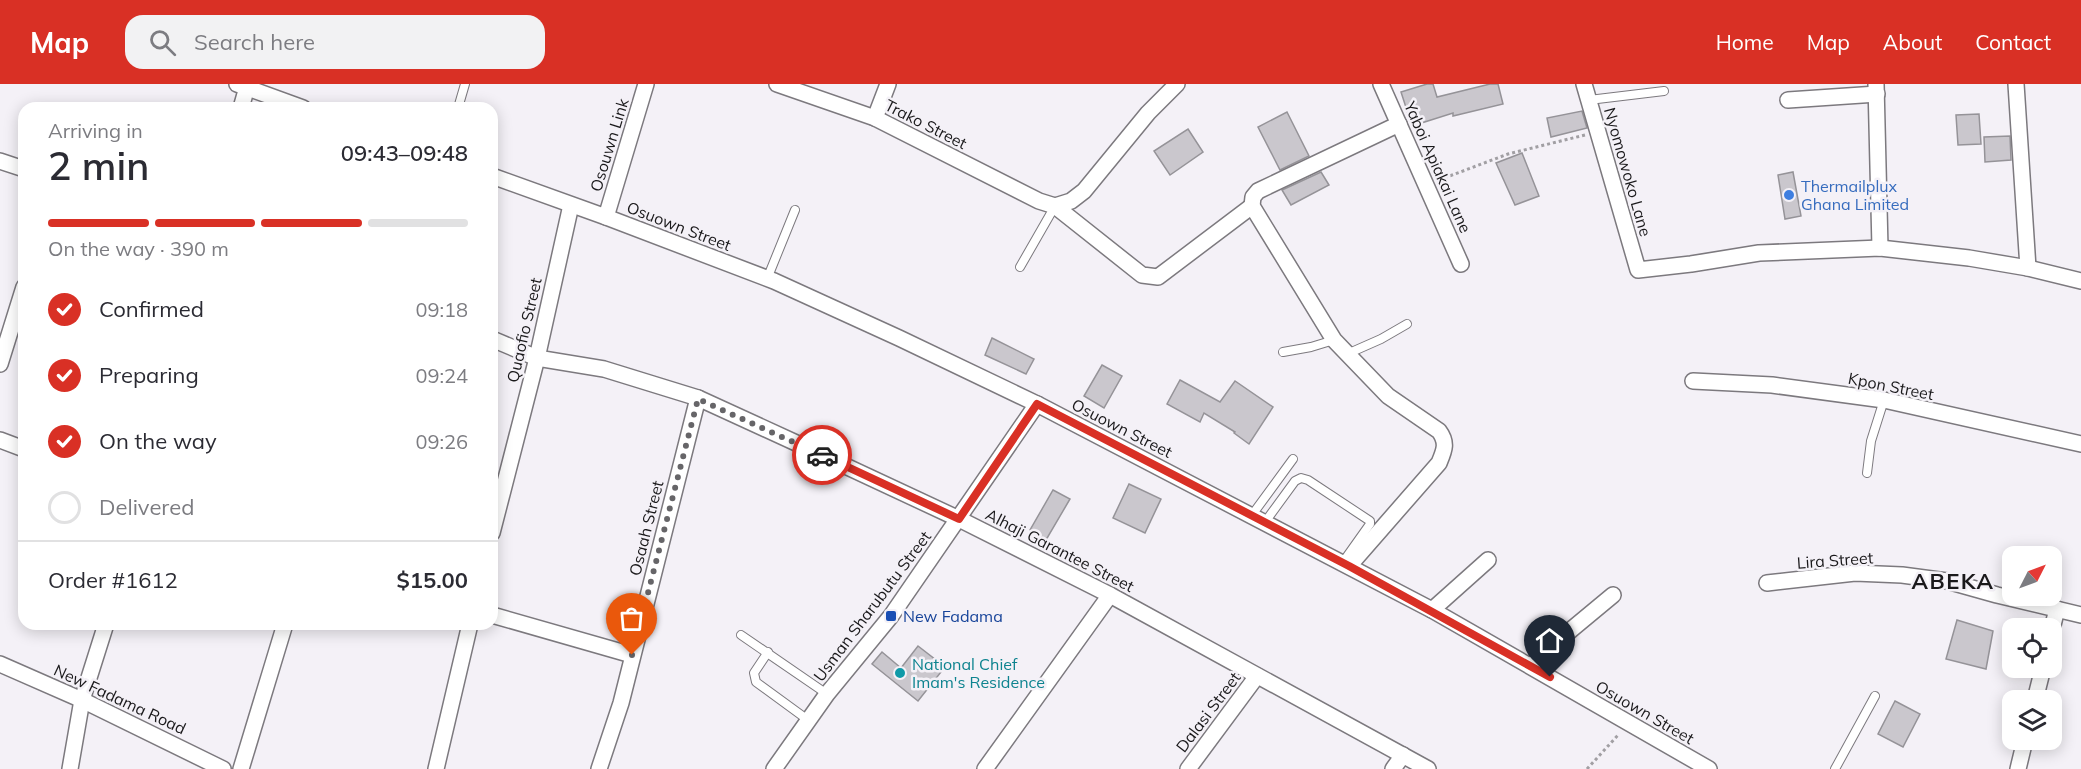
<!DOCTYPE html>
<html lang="en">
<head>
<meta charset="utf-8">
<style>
  body { margin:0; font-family:Mulish,sans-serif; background:#f2f2f3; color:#2b2b33; height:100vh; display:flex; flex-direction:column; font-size:22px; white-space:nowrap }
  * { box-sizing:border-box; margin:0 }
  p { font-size:20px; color:#7c7c81 }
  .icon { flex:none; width:33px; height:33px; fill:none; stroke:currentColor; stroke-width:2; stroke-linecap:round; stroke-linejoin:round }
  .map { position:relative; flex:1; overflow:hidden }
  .sheet { position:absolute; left:18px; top:18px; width:480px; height:528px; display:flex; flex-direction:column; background:#fff; border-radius:18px; box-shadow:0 3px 15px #0003 }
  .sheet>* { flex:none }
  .needle { width:39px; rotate:48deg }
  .tools { position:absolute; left:2002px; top:462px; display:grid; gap:12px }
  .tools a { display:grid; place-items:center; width:60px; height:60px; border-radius:12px; background:#fff; box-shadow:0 3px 15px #0003; font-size:30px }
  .pin { position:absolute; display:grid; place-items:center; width:51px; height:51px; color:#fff; margin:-62px -26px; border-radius:50% 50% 50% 0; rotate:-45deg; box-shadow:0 0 6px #0007 }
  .pin .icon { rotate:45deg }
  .courier { position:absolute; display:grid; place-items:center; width:60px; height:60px; margin:-30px; border:4px solid #d93025; border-radius:50%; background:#fff; color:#222; box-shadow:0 2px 8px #0007 }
  .headline em { font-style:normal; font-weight:600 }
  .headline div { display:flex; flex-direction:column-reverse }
  .headline { display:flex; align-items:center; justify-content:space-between; height:102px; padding:0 30px }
  h1 { font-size:39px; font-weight:600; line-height:45px }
  .bar { display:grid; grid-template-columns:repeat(4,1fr); gap:9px 6px; align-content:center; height:72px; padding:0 30px }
  .bar i { height:8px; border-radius:4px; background:#e1e1e2 }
  .bar .current { background:#d93025 }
  .bar p { grid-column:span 4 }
  .line { display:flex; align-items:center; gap:15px; padding:0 30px; border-top:2px solid #e1e1e2 }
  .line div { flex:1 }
  ol { padding:0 30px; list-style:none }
  li { display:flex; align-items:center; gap:18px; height:66px }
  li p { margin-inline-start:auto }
  li .icon { padding:6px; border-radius:50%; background:#d93025; color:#fff; stroke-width:4 }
  li:last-child { color:#7c7c81 }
  li i { width:33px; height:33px; border:3px solid #e1e1e2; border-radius:50% }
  header { display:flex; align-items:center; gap:36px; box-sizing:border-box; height:84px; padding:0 30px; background:#d93025; color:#fff }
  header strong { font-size:28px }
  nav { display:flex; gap:33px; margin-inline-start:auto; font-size:21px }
  .search { width:420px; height:54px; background:#f2f2f3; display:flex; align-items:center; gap:15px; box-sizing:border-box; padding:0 21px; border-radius:18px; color:#7c7c81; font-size:22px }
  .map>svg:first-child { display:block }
  .building { fill:#cac7cd; stroke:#959398; stroke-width:1.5 }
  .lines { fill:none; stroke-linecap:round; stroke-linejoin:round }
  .lane-casing { stroke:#7c797e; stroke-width:10 }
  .street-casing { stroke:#7c797e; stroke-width:18 }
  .path { stroke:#a19fa3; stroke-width:3; stroke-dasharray:3 3; stroke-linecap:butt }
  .lane { stroke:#fff; stroke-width:8 }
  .street { stroke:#fff; stroke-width:15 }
  .done { stroke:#666568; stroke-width:6; stroke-dasharray:0 10.8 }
  .route { stroke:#d93025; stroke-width:8 }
  .shop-dot { fill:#3f7fe0; stroke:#f4f1f7; stroke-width:2 }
  .transit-dot { fill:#1a4fb4; stroke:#f4f1f7; stroke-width:2 }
  .culture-dot { fill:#0f9aa8; stroke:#f4f1f7; stroke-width:2 }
  .labels { text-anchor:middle; stroke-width:5; stroke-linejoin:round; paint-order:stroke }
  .street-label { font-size:16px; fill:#1a191b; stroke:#f4f1f7 }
  .shop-label { font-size:16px; fill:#366cbe; stroke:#f4f1f7; text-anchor:start }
  .transit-label { font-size:16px; fill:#164399; stroke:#f4f1f7; text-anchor:start }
  .culture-label { font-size:16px; fill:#0d838f; stroke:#f4f1f7; text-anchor:start }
  .district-label { font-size:22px; font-weight:bold; letter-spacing:1.5px; fill:#1a191b; stroke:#f4f1f7 }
</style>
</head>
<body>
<header>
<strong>Map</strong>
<div class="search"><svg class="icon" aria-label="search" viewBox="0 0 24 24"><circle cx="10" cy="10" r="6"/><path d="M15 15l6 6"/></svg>Search here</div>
<nav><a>Home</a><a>Map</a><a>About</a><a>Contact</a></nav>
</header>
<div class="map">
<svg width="2081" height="685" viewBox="0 0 2081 685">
  <rect width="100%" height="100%" fill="#f4f1f7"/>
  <g class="building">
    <polygon points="1427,0 1433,0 1437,13 1490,0 1498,0 1503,20 1453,32 1453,29 1412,42 1401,8"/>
    <polygon points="1582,27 1587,44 1551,53 1547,34"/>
    <polygon points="1287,28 1309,72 1280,86 1258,43"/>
    <polygon points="1979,30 1981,60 1958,61 1956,31"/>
    <polygon points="1188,45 1203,68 1170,91 1154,67"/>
    <polygon points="2010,52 2011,76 1985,78 1984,53"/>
    <polygon points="1522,69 1539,112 1515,121 1496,79"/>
    <polygon points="1321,88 1329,101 1291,121 1282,106"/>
    <polygon points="1793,88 1801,132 1785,135 1778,91"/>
    <polygon points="992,254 1034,275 1026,290 985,271"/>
    <polygon points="1102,281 1122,292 1104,324 1084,312"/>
    <polygon points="1180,296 1220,318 1235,297 1273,323 1249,360 1234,349 1235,348 1204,329 1200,338 1167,320"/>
    <polygon points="1129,400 1161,415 1145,449 1113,434"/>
    <polygon points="1053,406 1070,415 1046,456 1030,446"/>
    <polygon points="1957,536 1993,547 1986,585 1946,575"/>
    <polygon points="918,562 945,583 918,617 872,580 882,568 901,584"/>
    <polygon points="1895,617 1920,630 1903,663 1878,650"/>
  </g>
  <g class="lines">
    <defs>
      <g id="lane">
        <polyline points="1589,16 1664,7"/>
        <polyline points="458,24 465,0"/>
        <polyline points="1020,183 1055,122"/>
        <polyline points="767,195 795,126"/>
        <polyline points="1283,268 1311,263 1334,256"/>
        <polyline points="1347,270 1381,255 1407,240"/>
        <polyline points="1867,389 1871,357 1884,316"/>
        <polyline points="1252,431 1293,375"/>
        <polyline points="1265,438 1295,397 1301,394 1308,396 1370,437 1370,440 1343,478"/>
        <polyline points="741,551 827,610"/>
        <polyline points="768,568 754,589 756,598 808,636"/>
        <polyline points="1835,685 1875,612"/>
      </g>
      <g id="street">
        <polyline points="237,0 303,24"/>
        <polyline points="777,0 875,34 1039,117 1055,122 1142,191 1158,193 1252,122"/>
        <polyline points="1381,0 1461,180"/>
        <polyline points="1584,0 1638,186 1691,180 1759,169 1880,164 1969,174 2028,184 2081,197"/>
        <polyline points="1876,0 1880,164"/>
        <polyline points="2016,0 2028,184"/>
        <polyline points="1788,16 1877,10"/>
        <polyline points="241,24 247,3"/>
        <polyline points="875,34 888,0"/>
        <polyline points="0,77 24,85"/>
        <polyline points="492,92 606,133 774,197 899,254 1037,320 1432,526 1709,685"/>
        <polyline points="1055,122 1071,117 1084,107 1148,29 1177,0"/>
        <polyline points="606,133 646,0"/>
        <polyline points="492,255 537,274 604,285 698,314 794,358 959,435 1110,511 1428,685"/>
        <polyline points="0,280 24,203"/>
        <polyline points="1693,297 1772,301 1884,316 2081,360"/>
        <polyline points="0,356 24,365"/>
        <polyline points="492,449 537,274 571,121"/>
        <path d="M1349 482 1439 379C1444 367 1448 359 1439 347L1388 312 1334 256 1252 122 1253 113 1258 107 1399 40"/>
        <polyline points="1767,499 1855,489 1902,491 1947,497 1997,511 2081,531"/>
        <polyline points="1432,526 1488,476"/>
        <polyline points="492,531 632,571"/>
        <polyline points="2052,545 2057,525"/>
        <polyline points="0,580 82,616 223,685"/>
        <polyline points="1531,582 1572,545 1613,511"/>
        <polyline points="2035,616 2043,584"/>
        <polyline points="70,685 82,616 106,540"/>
        <polyline points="241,685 285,540"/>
        <polyline points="436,685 470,540"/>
        <polyline points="599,685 621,619 698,314"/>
        <polyline points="774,685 827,610 891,532 1037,320"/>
        <polyline points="985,685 1110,511"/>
        <polyline points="1188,685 1257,592"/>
        <polyline points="1393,685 1403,671"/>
        <polyline points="2018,685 2025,656"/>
      </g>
    </defs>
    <use href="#lane" class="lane-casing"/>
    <use href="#street" class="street-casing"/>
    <g class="path">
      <polyline points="1439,96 1508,70 1585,51"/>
      <polyline points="1587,685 1619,650"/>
    </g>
    <use href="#lane" class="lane"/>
    <use href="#street" class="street"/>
  </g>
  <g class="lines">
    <polyline class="done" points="632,571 698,315 822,371"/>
    <polyline class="route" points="822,371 959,435 1037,320 1349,482 1550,593"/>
  </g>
  <circle class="shop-dot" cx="1789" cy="111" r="6"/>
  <rect class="transit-dot" x="885" y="526" width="12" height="12" rx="3"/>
  <circle class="culture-dot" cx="900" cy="589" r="6"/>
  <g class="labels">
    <g class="street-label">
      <text transform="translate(926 40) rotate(27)" y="6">Trako Street</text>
      <text transform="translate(609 61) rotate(-73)" y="6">Osouwn Link</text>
      <text transform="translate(1438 83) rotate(66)" y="6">Yaboi Apiakai Lane</text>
      <text transform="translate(1628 88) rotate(74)" y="6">Nyomowoko Lane</text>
      <text transform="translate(679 142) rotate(21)" y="6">Osuown Street</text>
      <text transform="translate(524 246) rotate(-77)" y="6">Quaofio Street</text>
      <text transform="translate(1891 302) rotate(11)" y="6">Kpon Street</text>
      <text transform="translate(1122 344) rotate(27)" y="6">Osuown Street</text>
      <text transform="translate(646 444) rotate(-76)" y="6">Osaah Street</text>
      <text transform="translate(1060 466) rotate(27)" y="6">Alhaji Garantee Street</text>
      <text transform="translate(1835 476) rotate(-4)" y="6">Lira Street</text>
      <text transform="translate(872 522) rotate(-53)" y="6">Usman Sharubutu Street</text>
      <text transform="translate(120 615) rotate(25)" y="6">New Fadama Road</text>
      <text transform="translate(1208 628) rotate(-53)" y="6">Dalasi Street</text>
      <text transform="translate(1645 628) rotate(30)" y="6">Osuown Street</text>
    </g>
    <g class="shop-label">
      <text x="1801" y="108">Thermailplux<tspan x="1801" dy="18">Ghana Limited</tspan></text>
    </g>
    <g class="transit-label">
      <text x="903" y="538">New Fadama</text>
    </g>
    <g class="culture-label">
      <text x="912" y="586">National Chief<tspan x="912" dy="18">Imam's Residence</tspan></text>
    </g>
    <g class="district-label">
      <text x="1953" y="505">ABEKA</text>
    </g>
  </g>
</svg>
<div class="tools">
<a><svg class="needle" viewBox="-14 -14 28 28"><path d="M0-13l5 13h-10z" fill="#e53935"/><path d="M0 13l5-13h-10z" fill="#7c7c81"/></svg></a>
<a><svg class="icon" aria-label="locate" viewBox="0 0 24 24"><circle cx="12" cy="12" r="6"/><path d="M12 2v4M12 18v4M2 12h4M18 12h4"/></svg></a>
<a><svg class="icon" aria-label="layers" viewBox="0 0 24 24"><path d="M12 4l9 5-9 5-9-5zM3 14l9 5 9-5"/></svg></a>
</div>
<div class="pin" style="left:632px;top:571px;background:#ea580c"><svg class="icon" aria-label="bag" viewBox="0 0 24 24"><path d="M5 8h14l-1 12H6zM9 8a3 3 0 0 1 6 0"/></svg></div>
<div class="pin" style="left:1550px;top:593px;background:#1f2937"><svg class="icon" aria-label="home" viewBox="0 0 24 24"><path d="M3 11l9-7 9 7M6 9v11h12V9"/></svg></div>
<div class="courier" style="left:822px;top:371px"><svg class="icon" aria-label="car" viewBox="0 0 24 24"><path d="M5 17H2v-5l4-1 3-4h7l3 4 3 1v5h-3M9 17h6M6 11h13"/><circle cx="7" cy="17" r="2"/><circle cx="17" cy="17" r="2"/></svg></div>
<section class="sheet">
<div class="headline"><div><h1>2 min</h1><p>Arriving in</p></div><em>09:43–09:48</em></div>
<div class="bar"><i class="current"></i><i class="current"></i><i class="current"></i><i></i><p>On the way · 390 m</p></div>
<ol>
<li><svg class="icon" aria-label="check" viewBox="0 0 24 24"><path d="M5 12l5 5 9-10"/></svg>Confirmed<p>09:18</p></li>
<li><svg class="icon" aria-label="check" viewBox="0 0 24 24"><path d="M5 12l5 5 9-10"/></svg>Preparing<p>09:24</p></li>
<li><svg class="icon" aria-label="check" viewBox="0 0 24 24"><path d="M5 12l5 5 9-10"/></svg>On the way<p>09:26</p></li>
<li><i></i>Delivered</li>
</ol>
<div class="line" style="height:78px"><div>Order #1612</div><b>$15.00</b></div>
</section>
</div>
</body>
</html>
